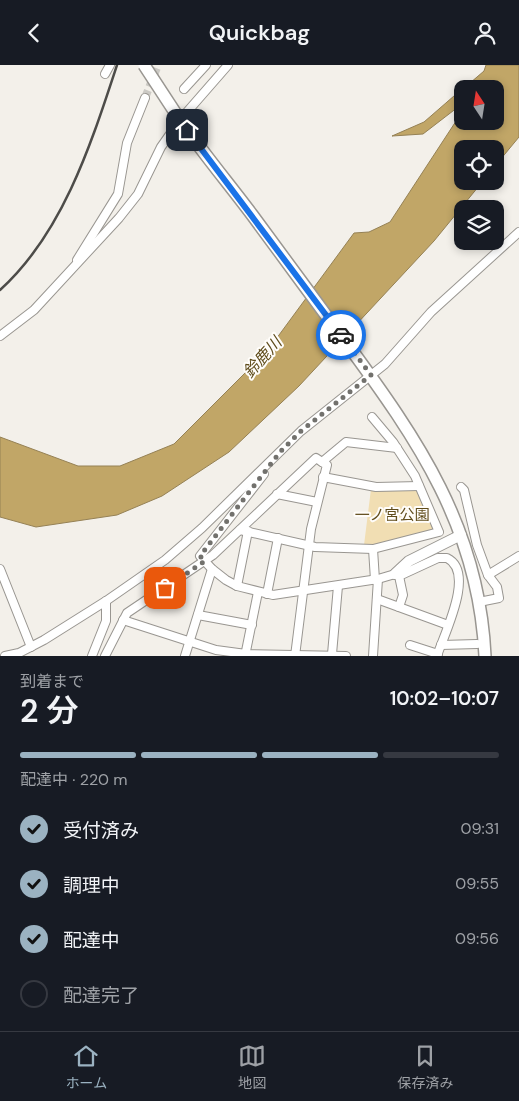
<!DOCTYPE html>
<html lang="ja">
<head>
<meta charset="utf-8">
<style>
  body { margin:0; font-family:"DM Sans","Noto Sans JP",sans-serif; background:#20242c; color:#f1f3f6; height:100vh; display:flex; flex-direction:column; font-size:19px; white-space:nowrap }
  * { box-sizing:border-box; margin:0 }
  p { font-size:16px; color:#9ea1a6 }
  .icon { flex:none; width:28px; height:28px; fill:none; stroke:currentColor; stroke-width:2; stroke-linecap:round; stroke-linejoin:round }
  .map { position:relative; height:591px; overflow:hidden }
  .drawer { display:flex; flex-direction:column; background:#171b24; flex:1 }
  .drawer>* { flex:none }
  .needle { width:32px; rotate:348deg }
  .fabs { position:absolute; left:454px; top:15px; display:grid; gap:10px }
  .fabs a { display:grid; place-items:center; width:50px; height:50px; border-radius:10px; background:#171b24; box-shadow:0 2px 8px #0003; font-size:25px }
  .pin { position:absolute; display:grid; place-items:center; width:42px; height:42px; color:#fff; margin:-21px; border-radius:10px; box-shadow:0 2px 8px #0006 }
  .courier { position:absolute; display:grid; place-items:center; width:50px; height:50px; margin:-25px; border:4px solid #1a73e8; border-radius:50%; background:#fff; color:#222; box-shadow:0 1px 6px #0007 }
  .overview em { font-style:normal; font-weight:600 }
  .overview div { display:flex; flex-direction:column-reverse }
  .overview { display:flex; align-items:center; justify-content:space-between; height:85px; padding:0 20px }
  h1 { font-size:32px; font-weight:600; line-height:38px }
  .bar { display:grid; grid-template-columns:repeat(4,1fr); gap:8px 5px; align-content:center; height:60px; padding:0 20px }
  .bar i { height:6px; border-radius:4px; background:#363941 }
  .bar .active { background:#9bb2c1 }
  .bar p { grid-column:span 4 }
  ol { padding:0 20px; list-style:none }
  li { display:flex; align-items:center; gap:15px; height:55px }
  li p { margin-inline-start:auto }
  li .icon { padding:5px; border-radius:50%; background:#9bb2c1; color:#111; stroke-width:4 }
  li:last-child { color:#9ea1a6 }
  li i { width:28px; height:28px; border:2px solid #363941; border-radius:50% }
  header { display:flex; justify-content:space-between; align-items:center; height:65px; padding:0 20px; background:#171b24; font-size:22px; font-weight:600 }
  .menu { display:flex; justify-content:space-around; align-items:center; height:70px; border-top:1px solid #363941; background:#171b24; font-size:14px; color:#9ea1a6 }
  .menu a { display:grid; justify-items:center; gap:2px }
  .menu .active { color:#9bb2c1 }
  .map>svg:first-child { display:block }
  .green { fill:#f1deb3 }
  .water { fill:#c1a667; stroke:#958155 }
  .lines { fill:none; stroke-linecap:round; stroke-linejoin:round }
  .minor-tunnel { stroke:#cbc9c4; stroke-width:8; stroke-dasharray:8 4; stroke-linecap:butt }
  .minor-casing { stroke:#999691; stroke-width:10 }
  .tertiary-casing { stroke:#999691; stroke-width:12 }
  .secondary-casing { stroke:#999691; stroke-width:14 }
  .minor { stroke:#fff; stroke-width:8 }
  .tertiary { stroke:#fff; stroke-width:10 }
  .secondary { stroke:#fff; stroke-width:11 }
  .rail { stroke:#4d4c49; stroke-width:2.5 }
  .secondary-bridge-casing { stroke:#999691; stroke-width:14; stroke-linecap:butt }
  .secondary-bridge { stroke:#fff; stroke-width:11 }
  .done { stroke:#72716d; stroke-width:5; stroke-dasharray:0 9 }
  .route { stroke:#1a73e8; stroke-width:6 }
  .labels { text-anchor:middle; stroke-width:4; stroke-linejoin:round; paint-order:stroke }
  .park-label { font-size:15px; fill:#614d1c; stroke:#fffdfa }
  .water-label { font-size:16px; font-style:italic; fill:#5f4c1b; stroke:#fffdfa }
</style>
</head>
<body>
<header><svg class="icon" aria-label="back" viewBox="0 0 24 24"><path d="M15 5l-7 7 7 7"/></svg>Quickbag<svg class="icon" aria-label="person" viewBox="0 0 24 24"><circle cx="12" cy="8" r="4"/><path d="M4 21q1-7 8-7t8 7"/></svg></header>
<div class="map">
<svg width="519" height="591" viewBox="0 0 519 591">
  <rect width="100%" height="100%" fill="#f3f0ea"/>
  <polygon class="green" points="371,424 417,424 434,460 431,466 372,481 364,480"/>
  <g class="water">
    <polygon points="486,0 519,0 519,72 495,101 495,84 462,84 462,116 483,116 434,176 299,321 229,387 162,431 117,450 36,462 0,452 0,372 78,401 120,401 174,379 268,285 354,168 369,167 390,157 462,47 462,56 495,56 495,24 463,24 484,6"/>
    <polygon points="462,24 462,39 423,69 392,71 424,57"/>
  </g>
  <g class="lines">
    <polyline class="minor-tunnel" points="145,33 158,0"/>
    <defs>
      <g id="minor">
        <polyline points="105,9 110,0"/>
        <polyline points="184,24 206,0"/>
        <polyline points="77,195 118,129 127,78 145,33"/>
        <polyline points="0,271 34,245 119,153 138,129 161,82 180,55 228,0"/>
        <polyline points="264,409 200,491 212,504 226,515 237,521 273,530 378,514 395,509 399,511 403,530 399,542"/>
        <polyline points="323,412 376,422 419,421"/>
        <polyline points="461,422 464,425 477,480 488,510"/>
        <polyline points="277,429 317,437"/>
        <polyline points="240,465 315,482 373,484 439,467 415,411 393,377 372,352"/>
        <polyline points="373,484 375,515"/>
        <polyline points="0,504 31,582"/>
        <path d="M399 511 438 493H447C476 507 444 569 437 591"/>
        <polyline points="237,521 248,466"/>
        <polyline points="267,529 278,473"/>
        <polyline points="377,534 448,560"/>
        <polyline points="479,537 499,533 497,522 488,510 519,491"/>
        <polyline points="198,550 252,560"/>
        <polyline points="123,555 216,585 246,589 346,591"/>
        <polyline points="410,580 438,589"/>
        <polyline points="441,580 477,579"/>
        <polyline points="332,589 338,521"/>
        <polyline points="5,591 19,588 44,575 106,536 165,495 202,463 301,366 385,299 431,247 519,167"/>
        <polyline points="92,591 106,556 106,536"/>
        <polyline points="105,591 127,548 213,490 316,393 322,397"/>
        <polyline points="185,591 212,504"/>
        <polyline points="245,591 258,527"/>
        <polyline points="295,591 311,464 327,400 322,397 346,377 397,383"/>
        <polyline points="373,591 378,514"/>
      </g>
      <polyline id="tertiary" points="395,509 409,496 461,470"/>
      <path id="secondary" d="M180 55C203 88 229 119 253 151 284 193 314 234 345 276 418 375 479 463 485 591"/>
    </defs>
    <use href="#minor" class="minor-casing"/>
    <use href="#tertiary" class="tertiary-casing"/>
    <use href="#secondary" class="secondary-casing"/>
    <use href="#minor" class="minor"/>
    <use href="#tertiary" class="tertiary"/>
    <use href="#secondary" class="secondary"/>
    <path class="rail" d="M0 225C63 168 91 79 117 0"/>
    <defs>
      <polyline id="secondary-bridge" points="144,0 180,55"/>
    </defs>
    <use href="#secondary-bridge" class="secondary-bridge-casing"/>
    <use href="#secondary-bridge" class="secondary-bridge"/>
  </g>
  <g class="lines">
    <polyline class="done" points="165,523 205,496 200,491 280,387 301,366 371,310 341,270"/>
    <polyline class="route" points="187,65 341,270"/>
  </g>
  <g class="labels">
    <g class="park-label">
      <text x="392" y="455">一ノ宮公園</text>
    </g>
    <g class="water-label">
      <text transform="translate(262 292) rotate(-48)" y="6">鈴鹿川</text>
    </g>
  </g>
</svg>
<div class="fabs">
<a><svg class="needle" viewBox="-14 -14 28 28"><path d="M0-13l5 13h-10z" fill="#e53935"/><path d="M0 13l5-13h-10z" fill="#9ea1a6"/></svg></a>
<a><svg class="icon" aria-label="locate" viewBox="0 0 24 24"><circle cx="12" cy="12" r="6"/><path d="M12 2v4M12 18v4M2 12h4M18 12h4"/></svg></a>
<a><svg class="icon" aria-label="layers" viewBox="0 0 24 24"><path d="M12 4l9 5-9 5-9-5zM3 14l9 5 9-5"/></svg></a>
</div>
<div class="pin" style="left:165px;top:523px;background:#ea580c"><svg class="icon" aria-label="bag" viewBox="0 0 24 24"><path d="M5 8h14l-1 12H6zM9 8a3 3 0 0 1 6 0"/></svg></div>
<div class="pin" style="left:187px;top:65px;background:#1f2937"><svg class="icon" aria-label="home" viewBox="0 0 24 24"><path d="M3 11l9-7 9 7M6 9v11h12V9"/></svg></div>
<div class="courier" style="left:341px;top:270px"><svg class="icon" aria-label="car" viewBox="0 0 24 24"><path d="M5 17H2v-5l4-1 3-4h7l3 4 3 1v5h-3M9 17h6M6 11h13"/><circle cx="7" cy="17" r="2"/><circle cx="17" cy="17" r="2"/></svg></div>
</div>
<section class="drawer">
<div class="overview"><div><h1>2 分</h1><p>到着まで</p></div><em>10:02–10:07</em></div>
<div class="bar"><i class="active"></i><i class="active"></i><i class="active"></i><i></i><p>配達中 · 220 m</p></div>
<ol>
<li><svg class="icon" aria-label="check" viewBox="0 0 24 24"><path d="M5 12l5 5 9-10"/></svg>受付済み<p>09:31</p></li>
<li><svg class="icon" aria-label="check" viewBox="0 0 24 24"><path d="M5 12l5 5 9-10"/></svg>調理中<p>09:55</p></li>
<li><svg class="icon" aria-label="check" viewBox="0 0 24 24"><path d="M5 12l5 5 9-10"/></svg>配達中<p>09:56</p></li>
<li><i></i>配達完了</li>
</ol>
</section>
<nav class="menu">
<a class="active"><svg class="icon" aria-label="home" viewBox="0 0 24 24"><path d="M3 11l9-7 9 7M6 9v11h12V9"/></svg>ホーム</a>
<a><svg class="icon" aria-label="map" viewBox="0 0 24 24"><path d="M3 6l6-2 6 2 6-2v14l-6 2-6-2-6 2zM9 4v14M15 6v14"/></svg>地図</a>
<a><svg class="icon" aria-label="saved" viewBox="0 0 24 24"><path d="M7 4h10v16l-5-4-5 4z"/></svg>保存済み</a>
</nav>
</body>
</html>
